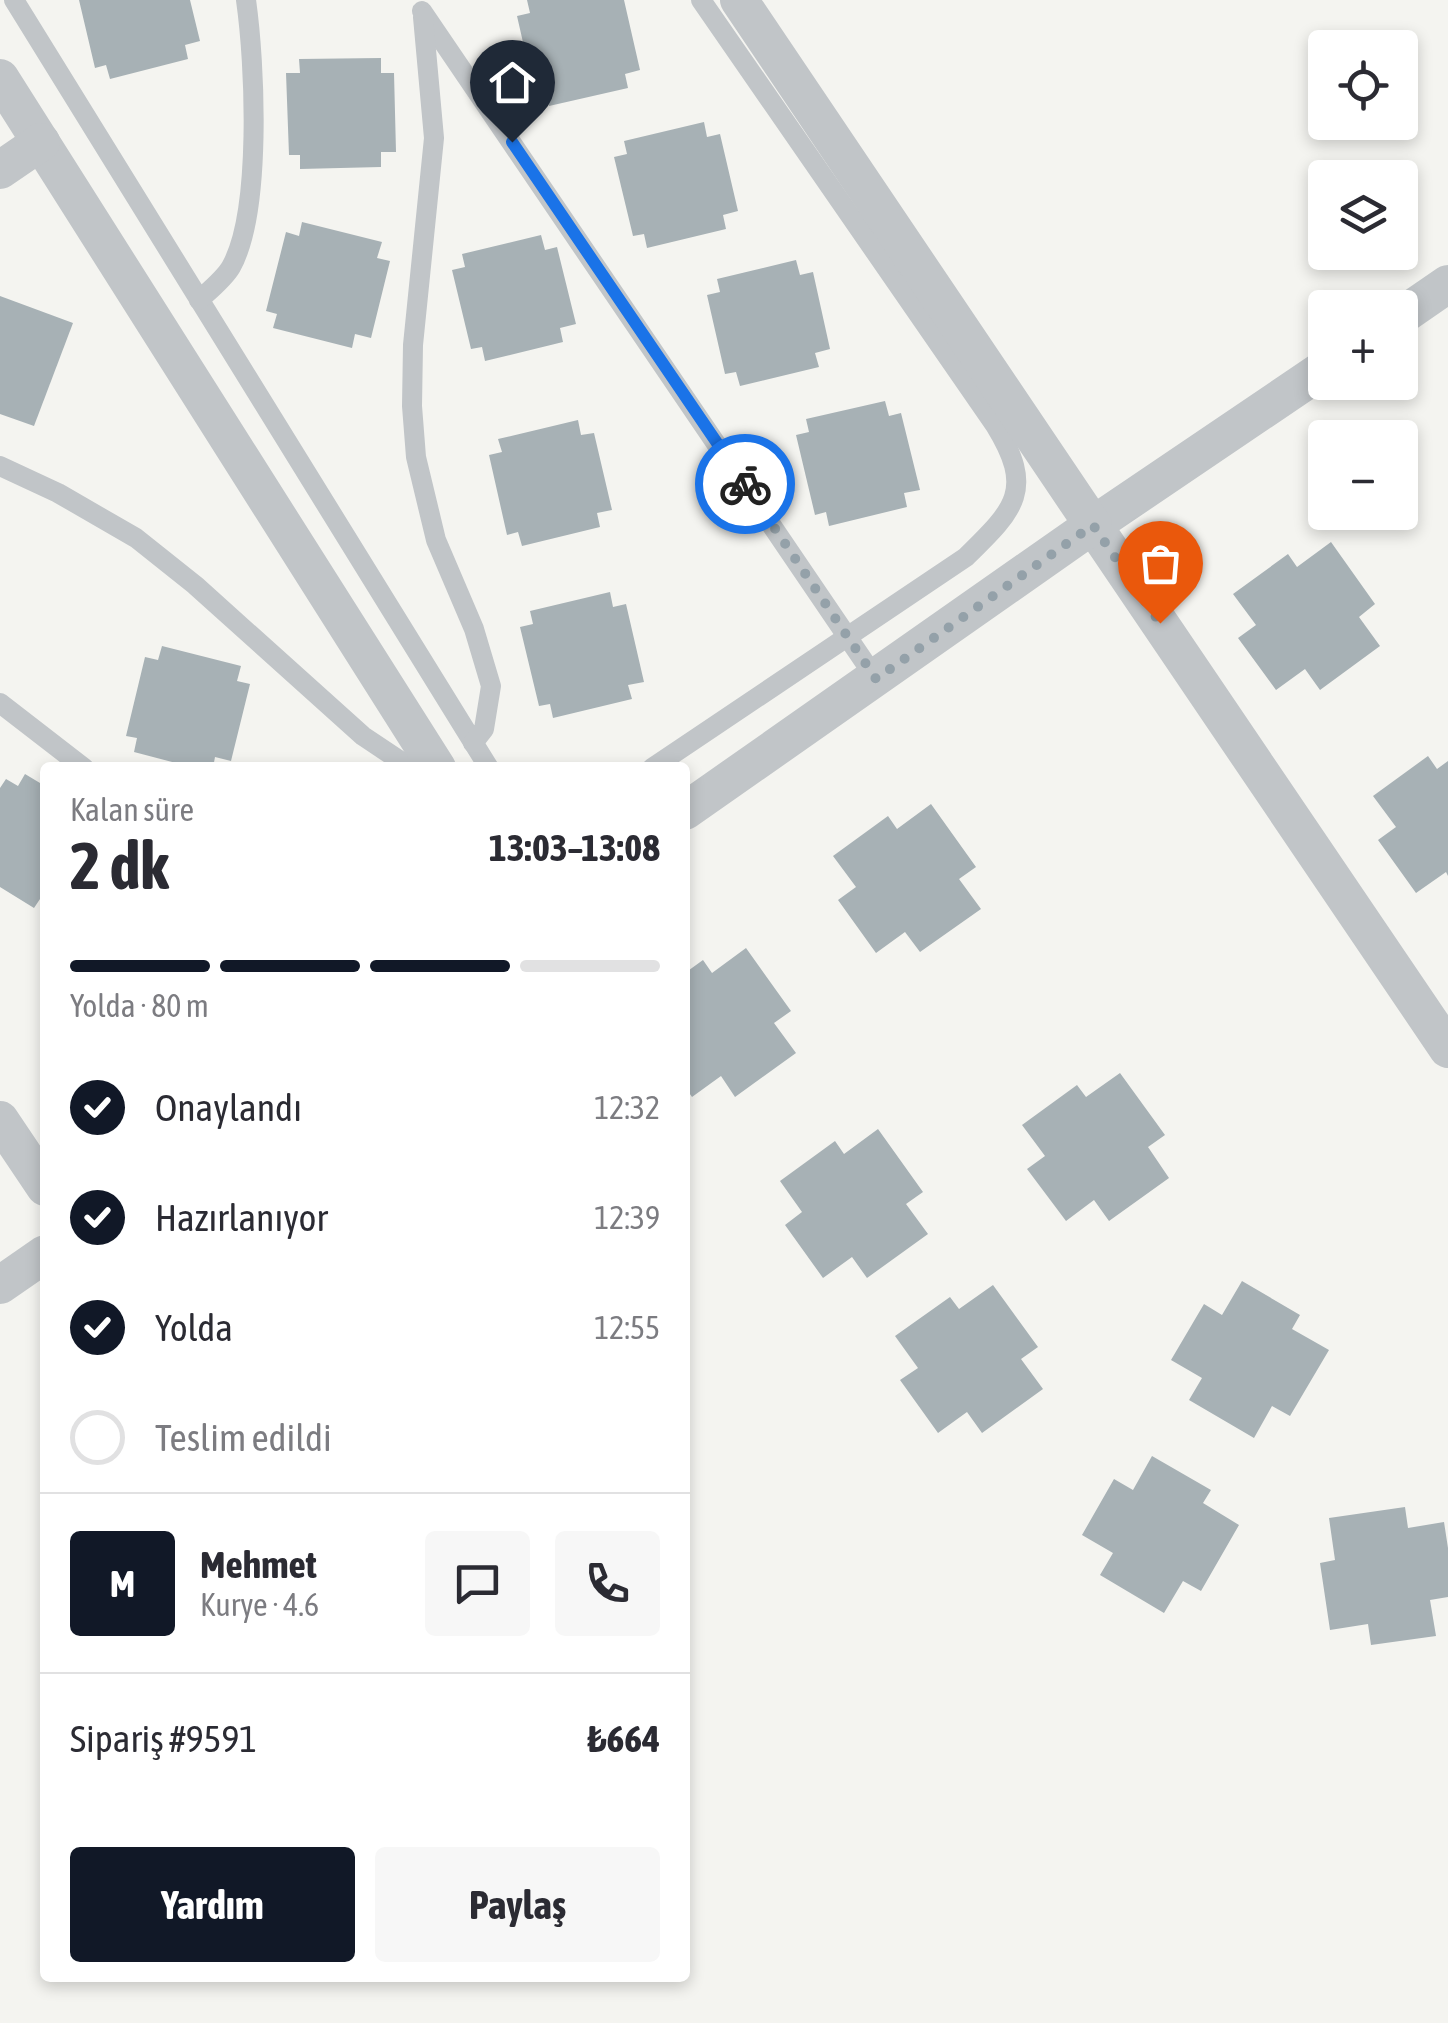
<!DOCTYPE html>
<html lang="tr">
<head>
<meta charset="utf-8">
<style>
  body { margin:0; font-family:"Asap Condensed",sans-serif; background:#f7f7f7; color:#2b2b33; height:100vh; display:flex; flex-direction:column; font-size:38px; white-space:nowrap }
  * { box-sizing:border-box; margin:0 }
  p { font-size:32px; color:#7c7c81 }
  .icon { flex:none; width:55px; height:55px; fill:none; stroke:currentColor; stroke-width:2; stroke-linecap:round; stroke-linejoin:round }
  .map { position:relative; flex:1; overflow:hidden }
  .details { position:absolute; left:40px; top:762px; width:650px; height:1220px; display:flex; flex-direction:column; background:#fff; border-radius:10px; box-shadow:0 5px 15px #0003 }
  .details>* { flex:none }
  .buttons { position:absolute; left:1308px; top:30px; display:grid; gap:20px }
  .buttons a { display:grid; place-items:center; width:110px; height:110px; border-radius:10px; background:#fff; box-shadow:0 5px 15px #0003; font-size:50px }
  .pin { position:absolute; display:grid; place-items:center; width:85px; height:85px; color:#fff; margin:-102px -42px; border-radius:50% 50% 50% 0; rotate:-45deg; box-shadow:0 0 10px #0007 }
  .pin .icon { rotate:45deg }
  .courier { position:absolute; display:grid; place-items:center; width:100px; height:100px; margin:-50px; border:8px solid #1a73e8; border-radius:50%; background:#fff; color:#222; box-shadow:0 2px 12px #0007 }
  .summary em { font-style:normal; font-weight:700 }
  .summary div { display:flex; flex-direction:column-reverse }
  .summary { display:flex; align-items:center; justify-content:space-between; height:170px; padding:0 30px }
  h1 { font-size:65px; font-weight:700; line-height:75px }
  .bar { display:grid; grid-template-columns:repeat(4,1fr); gap:15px 10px; align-content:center; height:120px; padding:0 30px }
  .bar i { height:12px; border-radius:8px; background:#e1e1e2 }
  .bar .selected { background:#111827 }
  .bar p { grid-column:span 4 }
  .line { display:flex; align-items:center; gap:25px; padding:0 30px; border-top:2px solid #e1e1e2 }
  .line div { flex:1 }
  .round { display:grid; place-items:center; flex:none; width:105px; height:105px; border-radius:10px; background:#f7f7f7 }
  ol { padding:0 30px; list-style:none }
  li { display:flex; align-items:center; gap:30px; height:110px }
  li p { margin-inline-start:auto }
  li .icon { padding:10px; border-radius:50%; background:#111827; color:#fff; stroke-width:4 }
  li:last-child { color:#7c7c81 }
  li i { width:55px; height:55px; border:5px solid #e1e1e2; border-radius:50% }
  .cta { display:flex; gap:20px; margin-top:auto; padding:20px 30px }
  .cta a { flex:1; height:115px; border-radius:10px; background:#111827; color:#fff; font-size:40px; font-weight:700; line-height:115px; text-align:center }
  .cta a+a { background:#f7f7f7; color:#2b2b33 }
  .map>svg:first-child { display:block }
  .building { fill:#a7b1b5 }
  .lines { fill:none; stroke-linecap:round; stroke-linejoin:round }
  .lane { stroke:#c1c5c8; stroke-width:20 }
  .street { stroke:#c1c5c8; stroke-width:38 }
  .done { stroke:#94a1a9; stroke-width:10; stroke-dasharray:0 18 }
  .route { stroke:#1a73e8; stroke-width:12 }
</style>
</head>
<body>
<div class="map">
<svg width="1448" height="2023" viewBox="0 0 1448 2023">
  <rect width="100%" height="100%" fill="#f4f4f0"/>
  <g class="building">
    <polygon points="79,0 190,0 200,41 185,45 188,59 110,79 106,65 95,68"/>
    <polygon points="527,0 624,0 640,70 625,74 628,88 549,106 546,93 535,95 517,16 530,13"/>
    <polygon points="381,58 381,73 394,73 396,152 381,152 381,167 300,169 300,155 289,155 286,73 300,73 299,59"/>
    <polygon points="704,122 707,137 720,134 738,211 723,215 726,229 647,248 644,234 633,236 614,157 627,154 624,141"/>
    <polygon points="302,222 382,242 377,258 390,261 371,338 355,334 352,348 273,328 277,314 266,311 286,232 299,236"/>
    <polygon points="541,235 545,250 557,247 576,324 560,328 563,342 485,361 482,347 471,349 452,270 465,267 462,254"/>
    <polygon points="796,260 800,275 813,272 830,349 815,353 819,367 740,386 736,372 725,374 707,295 720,292 717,279"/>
    <polygon points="0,296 73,323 34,426 0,414"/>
    <polygon points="885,401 889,416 901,413 920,490 904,493 907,507 829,526 826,512 815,515 796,435 809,432 806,419"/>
    <polygon points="578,420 581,435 594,433 612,510 597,513 600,527 522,546 518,532 507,535 489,455 502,452 498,439"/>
    <polygon points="1331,542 1375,604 1359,617 1380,646 1320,690 1305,669 1276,690 1238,638 1256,625 1233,594 1288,554 1297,567"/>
    <polygon points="610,592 613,607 626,604 644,682 628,685 632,699 553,718 550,704 539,706 520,627 533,624 530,611"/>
    <polygon points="162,646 241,666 237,681 250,684 231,761 215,757 213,768 195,768 134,752 137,738 126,736 145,657 158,660"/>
    <polygon points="1428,756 1437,769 1448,761 1448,876 1446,872 1416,893 1378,840 1396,827 1373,796"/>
    <polygon points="25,774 45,786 45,898 42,896 34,908 0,887 0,788 6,779 18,786"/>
    <polygon points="931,804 976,867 959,879 981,909 920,952 905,932 876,953 838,900 856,887 833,856 888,816 897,829"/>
    <polygon points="746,948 791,1011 774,1023 796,1053 735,1097 721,1076 692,1097 685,1087 685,973 703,960 712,973"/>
    <polygon points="1120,1073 1165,1135 1148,1147 1169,1178 1109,1221 1094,1200 1066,1221 1027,1169 1045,1156 1022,1125 1077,1085 1086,1097"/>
    <polygon points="878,1129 923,1192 906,1204 928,1234 867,1278 852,1257 823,1278 785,1225 802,1212 780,1181 835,1141 844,1154"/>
    <polygon points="1242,1281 1300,1315 1292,1329 1329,1350 1290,1416 1272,1406 1254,1438 1189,1400 1202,1378 1171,1360 1204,1304 1222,1315"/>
    <polygon points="993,1285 1038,1347 1021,1359 1043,1389 982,1433 967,1412 938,1433 900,1380 918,1368 895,1336 950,1297 959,1309"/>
    <polygon points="1152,1456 1211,1490 1203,1503 1239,1525 1201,1591 1183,1581 1164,1613 1100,1575 1113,1553 1082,1535 1114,1479 1133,1490"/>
    <polygon points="1405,1507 1408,1528 1444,1522 1448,1548 1448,1597 1430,1600 1436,1636 1371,1645 1368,1624 1330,1630 1320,1563 1335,1560 1329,1518"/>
  </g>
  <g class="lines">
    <g class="lane">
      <polyline points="14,0 489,768"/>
      <polyline points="422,11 876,679"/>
      <polyline points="423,17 434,138 413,345 412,406 416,457 436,540 474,629 491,686 484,729 473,743"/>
      <path d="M199 300C210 290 224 279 231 267 262 212 255 63 246 0"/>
      <polyline points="0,466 58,493 136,538 195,585 363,736 411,768"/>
      <polyline points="0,703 84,768"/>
      <path d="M652 768 966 557C1015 509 1035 490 995 425L701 0"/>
    </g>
    <g class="street">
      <polyline points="0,78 437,768"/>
      <polyline points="0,170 41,142"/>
      <polyline points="1400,317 1448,284"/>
      <polyline points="1325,368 1093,525 1448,1049"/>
      <polyline points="685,811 1093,525 739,0"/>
      <polyline points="0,1120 45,1187"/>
      <polyline points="0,1285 45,1254"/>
    </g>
  </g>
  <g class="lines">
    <polyline class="done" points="745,484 876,679 1093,525 1160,623"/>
    <polyline class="route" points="512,142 745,484"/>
  </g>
</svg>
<div class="buttons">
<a><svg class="icon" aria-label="locate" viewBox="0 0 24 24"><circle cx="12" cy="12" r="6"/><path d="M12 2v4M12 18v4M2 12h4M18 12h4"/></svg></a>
<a><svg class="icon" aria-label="layers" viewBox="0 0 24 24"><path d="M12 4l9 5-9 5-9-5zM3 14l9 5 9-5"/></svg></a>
<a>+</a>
<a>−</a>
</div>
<div class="pin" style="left:1160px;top:623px;background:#ea580c"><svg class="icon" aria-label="bag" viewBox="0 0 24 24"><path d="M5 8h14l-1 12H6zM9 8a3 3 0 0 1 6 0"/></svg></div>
<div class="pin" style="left:512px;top:142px;background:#1f2937"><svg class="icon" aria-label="home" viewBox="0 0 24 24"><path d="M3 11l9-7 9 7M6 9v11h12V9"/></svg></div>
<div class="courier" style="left:745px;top:484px"><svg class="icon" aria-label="bike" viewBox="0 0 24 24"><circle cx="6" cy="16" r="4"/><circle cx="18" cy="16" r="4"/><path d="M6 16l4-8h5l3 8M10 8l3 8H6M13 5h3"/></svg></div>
<section class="details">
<div class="summary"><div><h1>2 dk</h1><p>Kalan süre</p></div><em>13:03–13:08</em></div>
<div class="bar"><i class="selected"></i><i class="selected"></i><i class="selected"></i><i></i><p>Yolda · 80 m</p></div>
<ol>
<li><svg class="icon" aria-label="check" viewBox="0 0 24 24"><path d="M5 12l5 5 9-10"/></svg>Onaylandı<p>12:32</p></li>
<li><svg class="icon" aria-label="check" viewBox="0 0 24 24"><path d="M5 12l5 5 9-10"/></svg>Hazırlanıyor<p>12:39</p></li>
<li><svg class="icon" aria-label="check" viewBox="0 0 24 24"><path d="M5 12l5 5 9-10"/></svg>Yolda<p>12:55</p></li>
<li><i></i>Teslim edildi</li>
</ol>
<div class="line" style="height:180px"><b class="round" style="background:#111827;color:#fff">M</b><div><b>Mehmet</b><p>Kurye · 4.6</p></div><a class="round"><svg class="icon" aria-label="chat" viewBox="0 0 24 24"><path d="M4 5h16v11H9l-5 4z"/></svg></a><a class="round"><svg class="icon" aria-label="phone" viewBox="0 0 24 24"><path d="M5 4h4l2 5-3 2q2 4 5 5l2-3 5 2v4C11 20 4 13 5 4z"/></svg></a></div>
<div class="line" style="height:130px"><div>Sipariş #9591</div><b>₺664</b></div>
<div class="cta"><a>Yardım</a><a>Paylaş</a></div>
</section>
</div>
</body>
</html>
